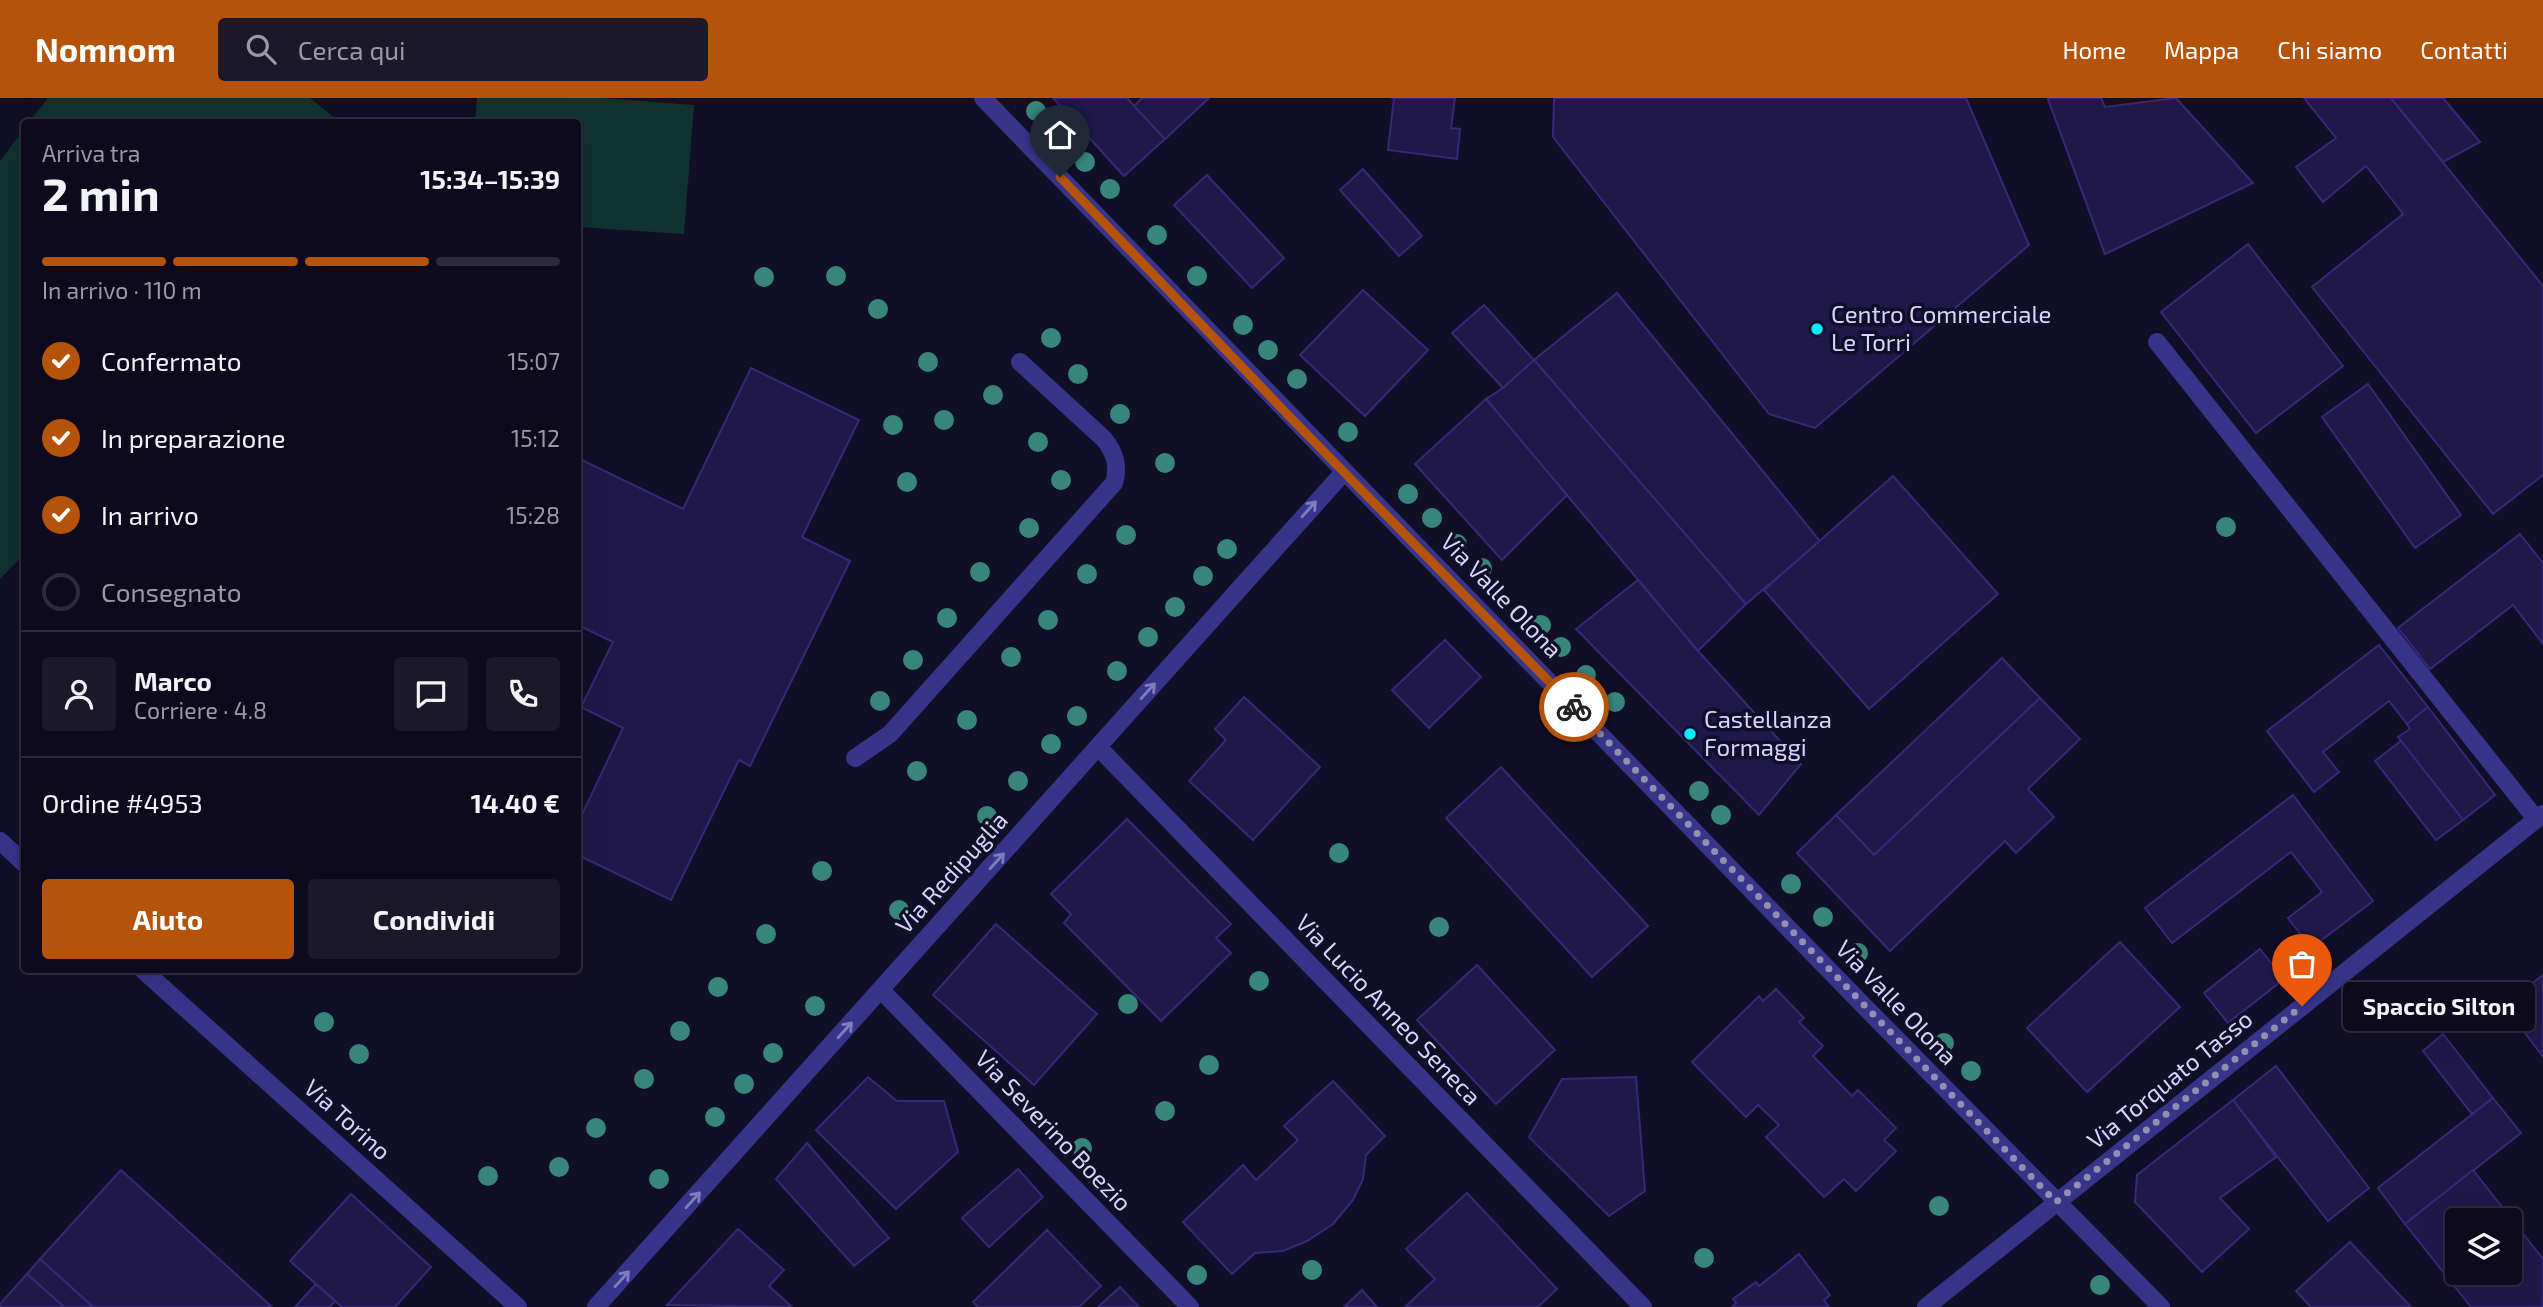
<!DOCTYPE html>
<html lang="it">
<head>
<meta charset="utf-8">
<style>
  body { margin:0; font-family:"Exo 2",sans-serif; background:#1b182a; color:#f1f3f6; height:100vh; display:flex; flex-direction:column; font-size:26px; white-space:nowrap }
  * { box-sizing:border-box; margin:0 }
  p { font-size:23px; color:#9a9aa4 }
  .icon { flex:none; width:38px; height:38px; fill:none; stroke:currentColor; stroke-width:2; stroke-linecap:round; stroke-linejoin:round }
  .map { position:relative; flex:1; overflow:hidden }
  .panel { position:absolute; left:21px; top:21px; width:560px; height:854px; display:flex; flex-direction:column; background:#0d0a1d; border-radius:7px; box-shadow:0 7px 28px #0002,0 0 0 2px #2d2b3b }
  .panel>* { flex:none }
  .fabs { position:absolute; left:2445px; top:1110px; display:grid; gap:14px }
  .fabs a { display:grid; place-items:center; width:77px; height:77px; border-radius:7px; background:#0d0a1d; box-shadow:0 7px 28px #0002,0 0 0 2px #2d2b3b; font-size:35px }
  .pin { position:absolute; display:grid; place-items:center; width:60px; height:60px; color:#fff; margin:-72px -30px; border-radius:50% 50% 50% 0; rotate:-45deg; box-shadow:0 0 7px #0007 }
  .pin .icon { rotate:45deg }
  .courier { position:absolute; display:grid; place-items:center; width:70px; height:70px; margin:-35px; border:5px solid #b45309; border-radius:50%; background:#fff; color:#222; box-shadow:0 2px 9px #0007 }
  .bubble { position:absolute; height:49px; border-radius:7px; background:#0d0a1d; box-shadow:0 7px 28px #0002,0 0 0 2px #2d2b3b; font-size:23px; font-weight:700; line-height:49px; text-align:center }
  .summary em { font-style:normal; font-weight:700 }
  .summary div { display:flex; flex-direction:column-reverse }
  .summary { display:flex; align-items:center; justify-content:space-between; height:119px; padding:0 21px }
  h1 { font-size:46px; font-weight:700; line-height:52px }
  .bar { display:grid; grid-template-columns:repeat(4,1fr); gap:10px 7px; align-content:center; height:84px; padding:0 21px }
  .bar i { height:9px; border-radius:5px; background:#2d2b3b }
  .bar .current { background:#b45309 }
  .bar p { grid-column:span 4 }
  .line { display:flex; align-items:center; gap:18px; padding:0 21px; border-top:2px solid #2d2b3b }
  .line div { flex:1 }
  .round { display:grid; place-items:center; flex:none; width:74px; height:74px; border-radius:7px; background:#1b182a }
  ol { padding:0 21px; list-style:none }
  li { display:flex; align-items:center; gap:21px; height:77px }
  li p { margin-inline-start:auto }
  li .icon { padding:7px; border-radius:50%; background:#b45309; color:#fff; stroke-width:4 }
  li:last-child { color:#9a9aa4 }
  li i { width:38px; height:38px; border:4px solid #2d2b3b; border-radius:50% }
  .cta { display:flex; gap:14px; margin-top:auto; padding:14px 21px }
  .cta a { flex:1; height:80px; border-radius:7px; background:#b45309; color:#fff; font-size:28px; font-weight:700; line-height:80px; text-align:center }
  .cta a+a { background:#1b182a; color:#f1f3f6 }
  header { display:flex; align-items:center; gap:42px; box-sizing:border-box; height:98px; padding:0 35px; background:#b45309; color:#fff }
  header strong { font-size:33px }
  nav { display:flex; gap:38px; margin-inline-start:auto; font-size:24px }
  .search { width:490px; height:63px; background:#1b182a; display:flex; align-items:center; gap:18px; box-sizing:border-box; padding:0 24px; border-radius:7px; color:#9a9aa4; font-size:26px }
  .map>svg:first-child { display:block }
  .green { fill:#103230 }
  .building { fill:#21184a; stroke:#362977; stroke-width:2; fill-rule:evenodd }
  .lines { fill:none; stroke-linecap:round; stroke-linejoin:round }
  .lane { stroke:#36358a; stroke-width:18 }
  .street { stroke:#36358a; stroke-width:18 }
  .tree { fill:#38867b }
  .oneway { stroke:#7e7dbf }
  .done { stroke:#928fb3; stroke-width:7; stroke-dasharray:0 12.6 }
  .route { stroke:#b45309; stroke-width:9 }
  .poi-dot { fill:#0ef; stroke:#110e27; stroke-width:2.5 }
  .labels { text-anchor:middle; stroke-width:7; stroke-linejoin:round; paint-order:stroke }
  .poi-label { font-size:24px; fill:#d7d4ff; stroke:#110e27; text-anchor:start }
  .street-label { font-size:24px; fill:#d7d4ff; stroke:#110e27 }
</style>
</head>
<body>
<header>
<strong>Nomnom</strong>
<div class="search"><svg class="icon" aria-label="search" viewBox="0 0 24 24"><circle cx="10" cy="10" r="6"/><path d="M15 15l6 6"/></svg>Cerca qui</div>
<nav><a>Home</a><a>Mappa</a><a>Chi siamo</a><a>Contatti</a></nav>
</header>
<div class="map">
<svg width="2543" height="1209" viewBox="0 0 2543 1209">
  <rect width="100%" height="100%" fill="#110e27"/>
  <g class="green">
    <polygon points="48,0 310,0 340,24 29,24"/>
    <polygon points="477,0 602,0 694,7 684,136 578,129 578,24 475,24"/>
    <polygon points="24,31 24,456 0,481 0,63"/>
  </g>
  <g class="building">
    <polygon points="1053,0 1127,0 1165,41 1124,78"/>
    <polygon points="1142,0 1209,0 1165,41 1134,8"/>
    <polygon points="1391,0 1455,0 1451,30 1460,31 1457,61 1388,52 1394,0"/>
    <polygon points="1554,0 1966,0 2029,147 1815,330 1769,316 1553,39"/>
    <polygon points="2051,0 2101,0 2105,9 2176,0 2253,85 2105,156 2048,1"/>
    <polygon points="2304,0 2391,0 2543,188 2543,377 2493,416 2312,189 2403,116 2366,68 2323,104 2296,69 2336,40"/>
    <polygon points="2391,0 2443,0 2480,44 2443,64"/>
    <polygon points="1363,71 1422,138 1399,158 1340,92"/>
    <polygon points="1207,77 1284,160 1252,190 1174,107"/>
    <polygon points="2248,146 2343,268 2256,335 2161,214"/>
    <polygon points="1363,192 1428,252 1365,318 1300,257"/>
    <polygon points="1617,195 1820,443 1746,506 1534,262"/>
    <polygon points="1484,207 1534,262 1503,290 1452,235"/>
    <polygon points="1534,262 1746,506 1698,553 1486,301 1503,290"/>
    <polygon points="751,270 859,322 802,439 850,463 750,668 739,662 671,802 578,757 578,725 623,630 581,609 613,544 578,527 578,360 683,411"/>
    <polygon points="2368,286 2461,417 2415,450 2322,319"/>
    <polygon points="1486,301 1567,397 1502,462 1415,366"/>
    <polygon points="1893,378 1998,496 1869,611 1764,492"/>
    <polygon points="2520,436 2543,465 2543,546 2513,507 2430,571 2398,530"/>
    <polygon points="1638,482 1698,553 1801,666 1759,717 1576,531"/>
    <polygon points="1445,542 1481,579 1429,630 1392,592"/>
    <polygon points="2379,547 2428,609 2407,626 2389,603 2323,654 2339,674 2314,694 2267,633"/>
    <polygon points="2002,560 2040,600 1874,757 1836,717"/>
    <polygon points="1244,599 1320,669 1253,742 1189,683 1226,642 1215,631"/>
    <polygon points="2040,600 2080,641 2028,691 2054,719 2016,755 2005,743 1890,853 1797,755 1836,717 1874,757"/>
    <polygon points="2428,609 2495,697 2463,722 2398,639 2410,631 2407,626"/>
    <polygon points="2401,643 2463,722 2436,742 2375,663"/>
    <polygon points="1501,669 1648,828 1592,879 1446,720"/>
    <polygon points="2293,697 2373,803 2311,850 2288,820 2322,794 2291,754 2172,845 2145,810"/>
    <polygon points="1127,721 1231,826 1216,840 1231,855 1161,923 1064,825 1071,816 1051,796"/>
    <polygon points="996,826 1097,916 1034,987 933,897"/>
    <polygon points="2120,844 2180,909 2087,994 2027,930"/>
    <polygon points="2260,851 2284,881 2228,925 2204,895"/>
    <polygon points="1477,867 1555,952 1496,1006 1417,922"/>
    <polygon points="2543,877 2543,959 2504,907"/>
    <polygon points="1776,891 1804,920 1799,924 1823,948 1813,958 1852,998 1858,992 1896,1030 1884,1042 1896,1053 1856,1093 1844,1081 1824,1099 1766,1039 1779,1027 1758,1007 1746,1019 1692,964 1759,898 1763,903"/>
    <polygon points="2443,936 2493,1000 2472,1016 2423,953"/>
    <polygon points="2276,968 2369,1090 2328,1123 2233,1002"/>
    <polygon points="868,979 897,1003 944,1003 958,1054 896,1111 816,1032"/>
    <polygon points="1636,979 1645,1093 1609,1118 1529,1039 1562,981"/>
    <polygon points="1333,983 1385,1038 1366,1057 1363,1081 1353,1102 1333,1126 1307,1143 1283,1153 1255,1155 1232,1176 1183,1124 1243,1067 1256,1082 1298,1042 1284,1028"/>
    <polygon points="2493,1000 2521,1035 2405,1126 2378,1090"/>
    <polygon points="2233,1002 2276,1059 2220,1100 2249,1131 2202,1174 2135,1104 2137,1077"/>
    <polygon points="807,1045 889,1140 854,1168 776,1081"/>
    <polygon points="1018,1071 1043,1099 989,1149 962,1120"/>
    <polygon points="121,1072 272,1209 93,1209 40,1161"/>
    <path d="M2473 1072 2543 1161V1209H2471L2405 1126ZM2457 1122H2510V1174H2457Z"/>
    <polygon points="1467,1095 1557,1191 1538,1209 1405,1209 1435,1181 1406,1151"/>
    <polygon points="351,1096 431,1169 395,1209 342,1209 290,1163"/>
    <polygon points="738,1131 784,1172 769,1188 792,1209 667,1207"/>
    <polygon points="1047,1132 1101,1188 1079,1209 978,1209 973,1204"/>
    <polygon points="2350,1144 2411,1209 2311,1209 2296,1193"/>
    <polygon points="1799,1156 1830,1197 1824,1202 1829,1209 1732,1209 1736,1205 1733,1201 1756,1184 1759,1188"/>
    <polygon points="40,1161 93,1209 64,1209 27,1176"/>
    <polygon points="27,1176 64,1209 0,1209 0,1206"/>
    <polygon points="316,1186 335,1203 330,1209 295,1209"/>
    <polygon points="1120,1189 1139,1209 1098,1209"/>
    <polygon points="1362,1192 1377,1209 1344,1209"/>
  </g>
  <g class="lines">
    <g class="lane">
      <polyline points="2157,244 2536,721"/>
      <path d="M855 660 890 636 1114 385C1119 368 1115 355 1104 341L1020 264"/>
    </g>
    <g class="street">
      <path d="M983 0C1276 303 1569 605 1863 907 1962 1008 2062 1108 2161 1209"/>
      <polyline points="1098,649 1643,1209"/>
      <polyline points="0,743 24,765"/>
      <polyline points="143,872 518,1209"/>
      <polyline points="881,892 1190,1209"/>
      <polyline points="596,1209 1344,374"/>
      <polyline points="1926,1209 2543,716"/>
    </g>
  </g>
  <g class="tree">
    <circle cx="1036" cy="13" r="10"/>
    <circle cx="1063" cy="43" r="10"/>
    <circle cx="1085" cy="64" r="10"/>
    <circle cx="1110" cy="91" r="10"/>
    <circle cx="1157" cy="137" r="10"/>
    <circle cx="836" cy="178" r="10"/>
    <circle cx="1197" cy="178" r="10"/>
    <circle cx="764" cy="179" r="10"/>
    <circle cx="878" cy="211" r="10"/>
    <circle cx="1243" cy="227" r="10"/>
    <circle cx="1051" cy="240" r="10"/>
    <circle cx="1268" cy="252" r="10"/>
    <circle cx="928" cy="264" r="10"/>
    <circle cx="1078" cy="276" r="10"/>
    <circle cx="1297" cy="281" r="10"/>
    <circle cx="993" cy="297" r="10"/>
    <circle cx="1120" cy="316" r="10"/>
    <circle cx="944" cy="322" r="10"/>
    <circle cx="893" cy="327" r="10"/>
    <circle cx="1348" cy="334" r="10"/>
    <circle cx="1038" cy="344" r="10"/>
    <circle cx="1165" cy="365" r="10"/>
    <circle cx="1061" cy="382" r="10"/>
    <circle cx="907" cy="384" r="10"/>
    <circle cx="1408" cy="396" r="10"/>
    <circle cx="1432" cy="420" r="10"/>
    <circle cx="2226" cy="429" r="10"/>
    <circle cx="1029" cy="430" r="10"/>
    <circle cx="1126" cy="437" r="10"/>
    <circle cx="1457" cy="446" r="10"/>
    <circle cx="1227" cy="451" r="10"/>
    <circle cx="1482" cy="470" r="10"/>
    <circle cx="980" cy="474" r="10"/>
    <circle cx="1087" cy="476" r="10"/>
    <circle cx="1203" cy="478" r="10"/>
    <circle cx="1175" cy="509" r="10"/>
    <circle cx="947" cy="520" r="10"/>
    <circle cx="1048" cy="522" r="10"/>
    <circle cx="1541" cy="527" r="10"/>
    <circle cx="1148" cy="539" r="10"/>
    <circle cx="1561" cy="549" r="10"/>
    <circle cx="1011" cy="559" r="10"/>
    <circle cx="913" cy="562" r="10"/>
    <circle cx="1117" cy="573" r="10"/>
    <circle cx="1586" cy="577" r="10"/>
    <circle cx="880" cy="603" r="10"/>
    <circle cx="1615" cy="604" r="10"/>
    <circle cx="1077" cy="618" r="10"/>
    <circle cx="967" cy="622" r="10"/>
    <circle cx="1051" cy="646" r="10"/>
    <circle cx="917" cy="673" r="10"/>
    <circle cx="1018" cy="683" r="10"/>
    <circle cx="1699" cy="693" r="10"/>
    <circle cx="1721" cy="717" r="10"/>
    <circle cx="987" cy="718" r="10"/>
    <circle cx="1339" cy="755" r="10"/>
    <circle cx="822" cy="773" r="10"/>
    <circle cx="1791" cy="786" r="10"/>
    <circle cx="899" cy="812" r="10"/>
    <circle cx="1823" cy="819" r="10"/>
    <circle cx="1439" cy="829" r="10"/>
    <circle cx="766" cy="836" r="10"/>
    <circle cx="1858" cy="855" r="10"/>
    <circle cx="1259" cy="883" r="10"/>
    <circle cx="718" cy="889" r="10"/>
    <circle cx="1128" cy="906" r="10"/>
    <circle cx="815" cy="908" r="10"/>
    <circle cx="324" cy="924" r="10"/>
    <circle cx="680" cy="933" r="10"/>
    <circle cx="1944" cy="945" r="10"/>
    <circle cx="773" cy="955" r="10"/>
    <circle cx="359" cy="956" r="10"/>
    <circle cx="1209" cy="967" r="10"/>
    <circle cx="1971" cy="973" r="10"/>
    <circle cx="644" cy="981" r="10"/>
    <circle cx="744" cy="986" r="10"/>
    <circle cx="1165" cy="1013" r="10"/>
    <circle cx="715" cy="1019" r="10"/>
    <circle cx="596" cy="1030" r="10"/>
    <circle cx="1082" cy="1050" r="10"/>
    <circle cx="559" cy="1069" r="10"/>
    <circle cx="488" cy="1078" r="10"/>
    <circle cx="659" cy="1081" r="10"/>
    <circle cx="1939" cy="1108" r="10"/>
    <circle cx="1704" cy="1160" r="10"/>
    <circle cx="1312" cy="1172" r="10"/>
    <circle cx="1197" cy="1177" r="10"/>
    <circle cx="2100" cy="1187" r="10"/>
  </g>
  <defs><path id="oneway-shaft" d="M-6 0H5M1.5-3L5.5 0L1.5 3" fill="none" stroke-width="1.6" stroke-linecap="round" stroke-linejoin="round" transform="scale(1.75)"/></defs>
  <g class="oneway">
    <use href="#oneway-shaft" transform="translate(1309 411) rotate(-48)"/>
    <use href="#oneway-shaft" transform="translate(1148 593) rotate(-48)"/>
    <use href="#oneway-shaft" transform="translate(997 763) rotate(-48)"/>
    <use href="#oneway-shaft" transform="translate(845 932) rotate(-48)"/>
    <use href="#oneway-shaft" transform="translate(693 1102) rotate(-48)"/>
    <use href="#oneway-shaft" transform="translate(622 1181) rotate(-48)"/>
  </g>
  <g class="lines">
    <polyline class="done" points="1574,609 2056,1104 2302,908"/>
    <polyline class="route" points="1060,79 1289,318 1574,609"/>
  </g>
  <g class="poi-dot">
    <circle cx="1817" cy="231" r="7"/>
    <circle cx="1690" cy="636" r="7"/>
  </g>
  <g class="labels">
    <g class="poi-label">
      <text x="1831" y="225">Centro Commerciale<tspan x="1831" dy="28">Le Torri</tspan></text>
      <text x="1704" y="630">Castellanza<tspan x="1704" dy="28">Formaggi</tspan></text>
    </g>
    <g class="street-label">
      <text transform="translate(1501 498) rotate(46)" y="8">Via Valle Olona</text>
      <text transform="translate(952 775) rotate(-48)" y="8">Via Redipuglia</text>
      <text transform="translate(1896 905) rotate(46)" y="8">Via Valle Olona</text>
      <text transform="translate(1388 912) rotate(46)" y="8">Via Lucio Anneo Seneca</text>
      <text transform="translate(2170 982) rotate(-39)" y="8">Via Torquato Tasso</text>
      <text transform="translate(347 1022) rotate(42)" y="8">Via Torino</text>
      <text transform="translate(1053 1033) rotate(46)" y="8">Via Severino Boezio</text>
    </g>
  </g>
</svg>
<div class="fabs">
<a><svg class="icon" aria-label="layers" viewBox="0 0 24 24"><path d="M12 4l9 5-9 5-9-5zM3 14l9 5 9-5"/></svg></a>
</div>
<div class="pin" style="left:2302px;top:908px;background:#ea580c"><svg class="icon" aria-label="bag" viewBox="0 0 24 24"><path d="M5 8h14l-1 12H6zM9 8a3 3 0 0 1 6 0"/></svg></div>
<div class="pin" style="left:1060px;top:79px;background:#1f2937"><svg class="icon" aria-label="home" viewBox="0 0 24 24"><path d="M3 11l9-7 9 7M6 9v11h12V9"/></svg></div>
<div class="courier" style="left:1574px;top:609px"><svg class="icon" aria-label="bike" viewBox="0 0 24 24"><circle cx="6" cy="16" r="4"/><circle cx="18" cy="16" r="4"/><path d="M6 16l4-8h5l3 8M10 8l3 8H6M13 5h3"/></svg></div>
<div class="bubble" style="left:2343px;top:884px;width:192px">Spaccio Silton</div>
<section class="panel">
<div class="summary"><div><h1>2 min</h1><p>Arriva tra</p></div><em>15:34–15:39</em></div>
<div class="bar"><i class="current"></i><i class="current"></i><i class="current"></i><i></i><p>In arrivo · 110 m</p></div>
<ol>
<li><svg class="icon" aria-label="check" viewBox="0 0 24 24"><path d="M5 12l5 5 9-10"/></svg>Confermato<p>15:07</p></li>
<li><svg class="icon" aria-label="check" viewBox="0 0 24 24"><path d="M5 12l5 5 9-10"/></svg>In preparazione<p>15:12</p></li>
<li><svg class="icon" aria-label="check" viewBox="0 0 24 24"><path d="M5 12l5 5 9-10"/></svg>In arrivo<p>15:28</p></li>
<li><i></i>Consegnato</li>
</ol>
<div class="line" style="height:126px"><a class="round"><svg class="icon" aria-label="person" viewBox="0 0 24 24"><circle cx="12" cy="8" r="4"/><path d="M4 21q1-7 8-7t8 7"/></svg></a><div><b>Marco</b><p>Corriere · 4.8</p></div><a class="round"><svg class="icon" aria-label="chat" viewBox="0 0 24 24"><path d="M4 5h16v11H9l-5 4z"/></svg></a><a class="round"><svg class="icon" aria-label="phone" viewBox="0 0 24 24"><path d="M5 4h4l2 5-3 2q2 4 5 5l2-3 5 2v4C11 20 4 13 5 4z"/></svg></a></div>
<div class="line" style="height:91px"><div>Ordine #4953</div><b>14.40 €</b></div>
<div class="cta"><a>Aiuto</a><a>Condividi</a></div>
</section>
</div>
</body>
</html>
